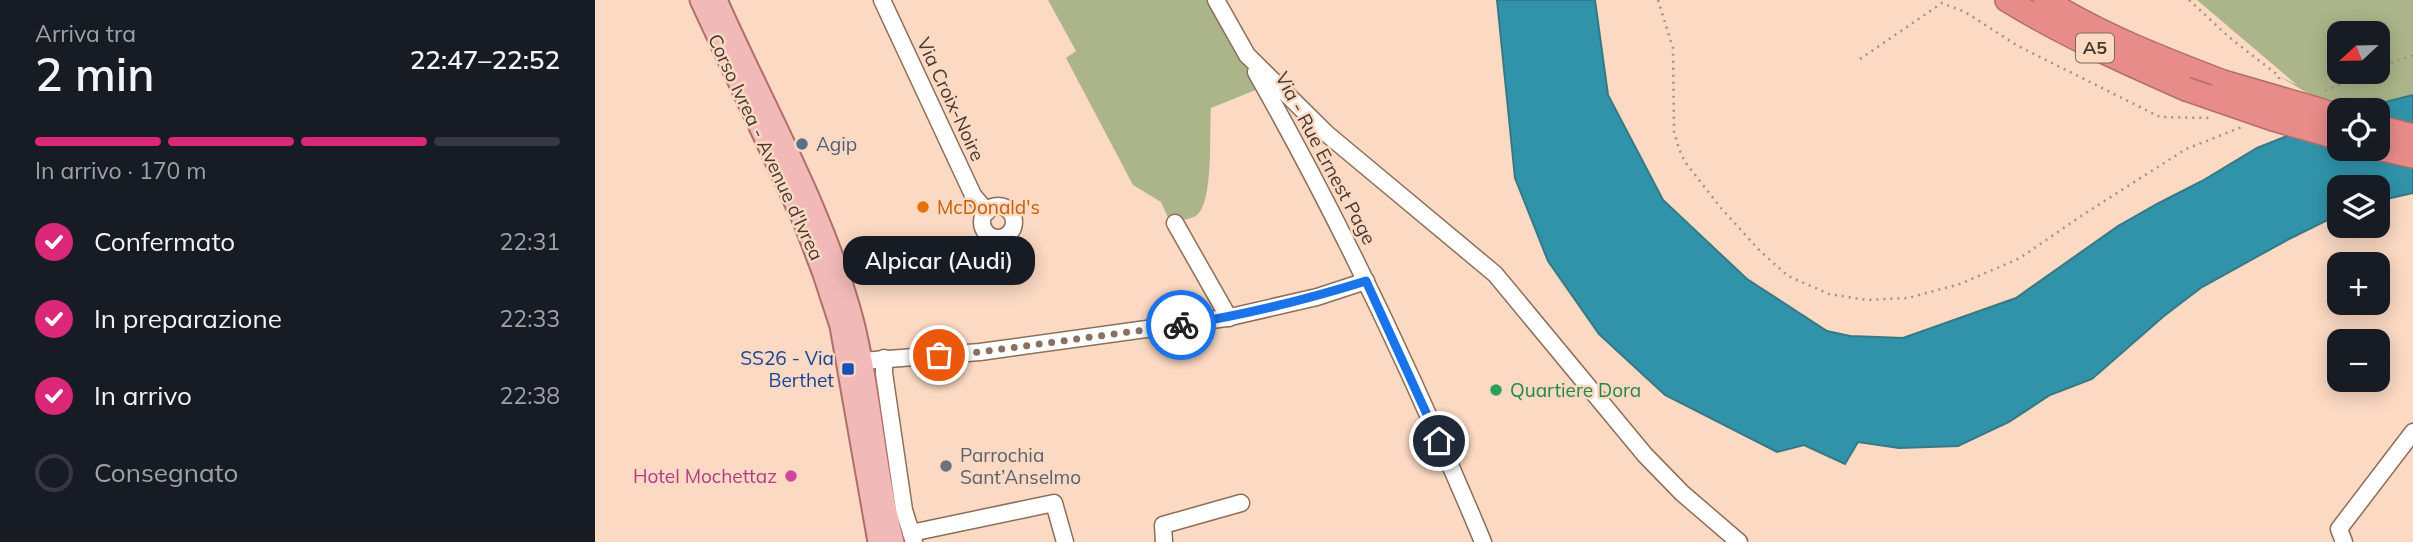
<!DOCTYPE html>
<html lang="it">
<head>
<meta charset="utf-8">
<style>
  body { margin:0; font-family:Mulish,sans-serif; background:#242831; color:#f1f3f6; height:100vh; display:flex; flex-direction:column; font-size:26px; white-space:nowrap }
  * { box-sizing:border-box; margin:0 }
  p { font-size:23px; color:#9ea1a6 }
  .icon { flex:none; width:38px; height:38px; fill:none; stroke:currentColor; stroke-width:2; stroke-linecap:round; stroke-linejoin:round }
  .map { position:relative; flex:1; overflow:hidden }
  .side { display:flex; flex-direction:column; background:#171b24; width:595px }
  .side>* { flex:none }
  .needle { width:46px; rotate:248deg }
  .fabs { position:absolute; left:1732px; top:21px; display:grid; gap:14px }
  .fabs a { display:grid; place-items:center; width:63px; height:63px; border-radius:14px; background:#171b24; box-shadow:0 4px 18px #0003; font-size:35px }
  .pin { position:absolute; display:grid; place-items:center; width:60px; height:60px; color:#fff; margin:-30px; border:4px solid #fff; border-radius:50%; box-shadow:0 2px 7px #0007 }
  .courier { position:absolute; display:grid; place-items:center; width:70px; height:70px; margin:-35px; border:5px solid #1a73e8; border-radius:50%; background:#fff; color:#222; box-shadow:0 2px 9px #0007 }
  .bubble { position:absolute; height:49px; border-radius:21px; background:#171b24; box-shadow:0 4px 18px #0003; font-size:23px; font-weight:600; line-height:49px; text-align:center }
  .overview em { font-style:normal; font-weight:600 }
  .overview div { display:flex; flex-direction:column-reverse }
  .overview { display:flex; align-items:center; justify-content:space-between; height:119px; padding:0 35px }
  h1 { font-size:46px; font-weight:600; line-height:52px }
  .bar { display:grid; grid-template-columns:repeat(4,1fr); gap:10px 7px; align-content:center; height:84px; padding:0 35px }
  .bar i { height:9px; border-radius:5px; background:#363941 }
  .bar .current { background:#db2777 }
  .bar p { grid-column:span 4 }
  ol { padding:0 35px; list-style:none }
  li { display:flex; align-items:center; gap:21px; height:77px }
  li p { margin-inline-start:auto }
  li .icon { padding:7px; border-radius:50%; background:#db2777; color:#fff; stroke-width:4 }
  li:last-child { color:#9ea1a6 }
  li i { width:38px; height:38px; border:4px solid #363941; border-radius:50% }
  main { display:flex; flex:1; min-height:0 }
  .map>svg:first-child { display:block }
  .green { fill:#abb589; fill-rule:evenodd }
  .water { fill:#3093a9; stroke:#377885; stroke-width:2 }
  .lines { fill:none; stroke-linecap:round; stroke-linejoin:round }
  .minor-casing { stroke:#8c6e59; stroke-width:19 }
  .major-casing { stroke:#af6f69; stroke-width:23 }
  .highway-casing { stroke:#af6f69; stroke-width:26 }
  .path { stroke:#a9907f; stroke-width:2.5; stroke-dasharray:2 5; stroke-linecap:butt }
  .minor { stroke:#fff; stroke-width:16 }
  .major { stroke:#f1bab8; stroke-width:19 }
  .highway { stroke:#e78c88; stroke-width:23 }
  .highway-bridge-casing { stroke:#af6f69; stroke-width:26; stroke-linecap:butt }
  .highway-bridge { stroke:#e78c88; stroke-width:23 }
  .done { stroke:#867163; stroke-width:7; stroke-dasharray:0 12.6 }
  .route { stroke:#1a73e8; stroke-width:9 }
  .service-dot { fill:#5c6f8a; stroke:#fbd9c2; stroke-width:2.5 }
  .food-dot { fill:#e8710a; stroke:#fbd9c2; stroke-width:2.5 }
  .transit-dot { fill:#1a4fb4; stroke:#fbd9c2; stroke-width:2.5 }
  .leisure-dot { fill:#2e9e5b; stroke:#fbd9c2; stroke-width:2.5 }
  .worship-dot { fill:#6b7280; stroke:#fbd9c2; stroke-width:2.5 }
  .hotel-dot { fill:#d1479c; stroke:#fbd9c2; stroke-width:2.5 }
  .labels { text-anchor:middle; stroke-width:5; stroke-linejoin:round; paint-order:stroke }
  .shield { fill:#fbd9c2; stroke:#7d695c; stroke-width:2 }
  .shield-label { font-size:18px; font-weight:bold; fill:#473930 }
  .street-label { font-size:19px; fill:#473930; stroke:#fbd9c2 }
  .service-label { font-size:19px; fill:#4e5e75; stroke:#fbd9c2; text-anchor:start }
  .food-label { font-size:19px; fill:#c56008; stroke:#fbd9c2; text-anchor:start }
  .transit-label { font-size:19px; fill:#164399; stroke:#fbd9c2; text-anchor:end }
  .leisure-label { font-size:19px; fill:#27864d; stroke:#fbd9c2; text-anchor:start }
  .worship-label { font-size:19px; fill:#5b616d; stroke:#fbd9c2; text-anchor:start }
  .hotel-label { font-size:19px; fill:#b23c85; stroke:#fbd9c2; text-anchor:end }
</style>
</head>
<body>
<main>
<section class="side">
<div class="overview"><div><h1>2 min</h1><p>Arriva tra</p></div><em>22:47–22:52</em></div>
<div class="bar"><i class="current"></i><i class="current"></i><i class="current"></i><i></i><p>In arrivo · 170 m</p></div>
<ol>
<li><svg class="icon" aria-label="check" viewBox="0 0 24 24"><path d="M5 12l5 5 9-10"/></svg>Confermato<p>22:31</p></li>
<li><svg class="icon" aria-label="check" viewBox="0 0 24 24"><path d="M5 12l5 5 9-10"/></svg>In preparazione<p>22:33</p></li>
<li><svg class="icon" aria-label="check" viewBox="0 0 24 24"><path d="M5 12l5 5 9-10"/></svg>In arrivo<p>22:38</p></li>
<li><i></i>Consegnato</li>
</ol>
</section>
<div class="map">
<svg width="1818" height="542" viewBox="0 0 1818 542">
  <rect width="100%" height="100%" fill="#fbd9c2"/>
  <g class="green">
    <path d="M453 0H615L663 89 616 108C614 131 619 201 602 215 595 220 584 220 575 222L566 202 538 185 471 58 481 51Z"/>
    <path d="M1602 0H1818V95L1769 105 1717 96 1684 76 1702 85ZM1745 33H1783V72H1745Z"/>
  </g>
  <polygon class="water" points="902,0 1000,0 1013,95 1068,200 1152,279 1232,331 1255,336 1308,338 1421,298 1523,226 1562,204 1607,181 1662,148 1745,115 1745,149 1783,149 1783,110 1757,110 1818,95 1818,193 1783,201 1783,187 1745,187 1745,214 1694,239 1607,287 1569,316 1497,379 1455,395 1414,422 1363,446 1304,448 1263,442 1250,464 1209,445 1182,452 1070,395 1004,334 953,261 920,178"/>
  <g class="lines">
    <defs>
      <g id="minor">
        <polyline points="287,0 378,195 392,212"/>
        <polyline points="621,0 652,55 732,134 900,274 1050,455 1087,493 1144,542"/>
        <path d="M661 72C747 224 821 381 888 542"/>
        <circle cx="403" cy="222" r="16"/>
        <polyline points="580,223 634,318"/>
        <polyline points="289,358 289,373 309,510 319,542"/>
        <polyline points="267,361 385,352 631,318 722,297 771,281"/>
        <polyline points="316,533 459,503 470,542"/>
        <polyline points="569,542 568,525 646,503"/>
        <polyline points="1749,542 1744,529 1818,432"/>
      </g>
      <g id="major">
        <polyline points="105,0 208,221 228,274 245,326 283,542"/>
        <path d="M122 0C168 105 230 211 259 323 277 395 280 470 299 542"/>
      </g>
      <g id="highway">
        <path d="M1412 0C1469 35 1530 62 1591 89"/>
        <path d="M1450 0C1505 35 1568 59 1628 82"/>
        <polyline points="1783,127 1818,136"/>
        <polyline points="1783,148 1818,156"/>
      </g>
    </defs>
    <use href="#minor" class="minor-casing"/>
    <use href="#major" class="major-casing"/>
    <use href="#highway" class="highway-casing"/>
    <g class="path">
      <polyline points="1063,0 1078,48 1079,132 1084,149 1090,162 1126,208 1165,251 1193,276 1234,294 1272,300 1313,298 1365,284 1425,258 1486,216 1591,149 1647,127"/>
      <polyline points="1594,0 1635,38 1684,76 1684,81"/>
      <polyline points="1265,59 1347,3 1370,12 1423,46 1565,117 1615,118"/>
      <polyline points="1783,68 1818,55"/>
      <polyline points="1730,91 1775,72"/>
    </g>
    <use href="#minor" class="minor"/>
    <use href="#major" class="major"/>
    <use href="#highway" class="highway"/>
    <defs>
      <g id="highway-bridge">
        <polyline points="1628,82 1745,116"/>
        <polyline points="1591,89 1678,119 1745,138"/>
      </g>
    </defs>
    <use href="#highway-bridge" class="highway-bridge-casing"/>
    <use href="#highway-bridge" class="highway-bridge"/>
  </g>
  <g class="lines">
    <polyline class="done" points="344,355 385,352 586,325"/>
    <path class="route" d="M586 325C649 315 710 300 771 281L844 441"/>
  </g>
  <circle class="service-dot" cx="207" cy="144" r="7"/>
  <circle class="food-dot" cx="328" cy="207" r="7"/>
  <rect class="transit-dot" x="246" y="362" width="14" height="14" rx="3.5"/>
  <circle class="leisure-dot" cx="901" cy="390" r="7"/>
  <circle class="worship-dot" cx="351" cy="466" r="7"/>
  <circle class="hotel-dot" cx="196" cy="476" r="7"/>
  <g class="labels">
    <rect class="shield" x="1481" y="33.5" width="38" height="29" rx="5"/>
    <g class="shield-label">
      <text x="1500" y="54">A5</text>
    </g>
    <g class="street-label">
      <text transform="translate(356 99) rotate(65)" y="7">Via Croix-Noire</text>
      <text transform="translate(171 147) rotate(65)" y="7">Corso Ivrea - Avenue d'Ivrea</text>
      <text transform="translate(731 158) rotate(62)" y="7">Via - Rue Ernest Page</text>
    </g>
    <g class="service-label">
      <text x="221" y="151">Agip</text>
    </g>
    <g class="food-label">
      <text x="342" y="214">McDonald's</text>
    </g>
    <g class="transit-label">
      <text x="239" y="365">SS26 - Via<tspan x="239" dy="22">Berthet</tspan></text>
    </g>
    <g class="leisure-label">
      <text x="915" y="397">Quartiere Dora</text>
    </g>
    <g class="worship-label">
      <text x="365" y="462">Parrochia<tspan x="365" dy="22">Sant’Anselmo</tspan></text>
    </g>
    <g class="hotel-label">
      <text x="182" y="483">Hotel Mochettaz</text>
    </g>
  </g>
</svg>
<div class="fabs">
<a><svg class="needle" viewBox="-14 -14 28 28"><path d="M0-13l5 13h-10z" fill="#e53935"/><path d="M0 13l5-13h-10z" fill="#9ea1a6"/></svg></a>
<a><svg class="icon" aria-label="locate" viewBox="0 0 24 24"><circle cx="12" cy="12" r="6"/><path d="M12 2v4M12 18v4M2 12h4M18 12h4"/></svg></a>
<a><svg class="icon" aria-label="layers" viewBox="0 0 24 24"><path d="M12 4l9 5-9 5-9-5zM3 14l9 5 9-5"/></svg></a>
<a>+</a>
<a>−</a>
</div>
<div class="pin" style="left:344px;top:355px;background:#ea580c"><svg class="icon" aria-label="bag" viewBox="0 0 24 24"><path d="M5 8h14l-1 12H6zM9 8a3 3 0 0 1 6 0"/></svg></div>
<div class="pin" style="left:844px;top:441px;background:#1f2937"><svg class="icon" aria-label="home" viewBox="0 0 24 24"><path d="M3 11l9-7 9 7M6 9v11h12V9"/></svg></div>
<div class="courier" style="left:586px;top:325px"><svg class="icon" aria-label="bike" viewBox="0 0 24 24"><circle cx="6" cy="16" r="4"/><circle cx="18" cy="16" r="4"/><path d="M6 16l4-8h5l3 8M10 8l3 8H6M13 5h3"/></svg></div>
<div class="bubble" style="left:248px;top:236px;width:192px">Alpicar (Audi)</div>
</div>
</main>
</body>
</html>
